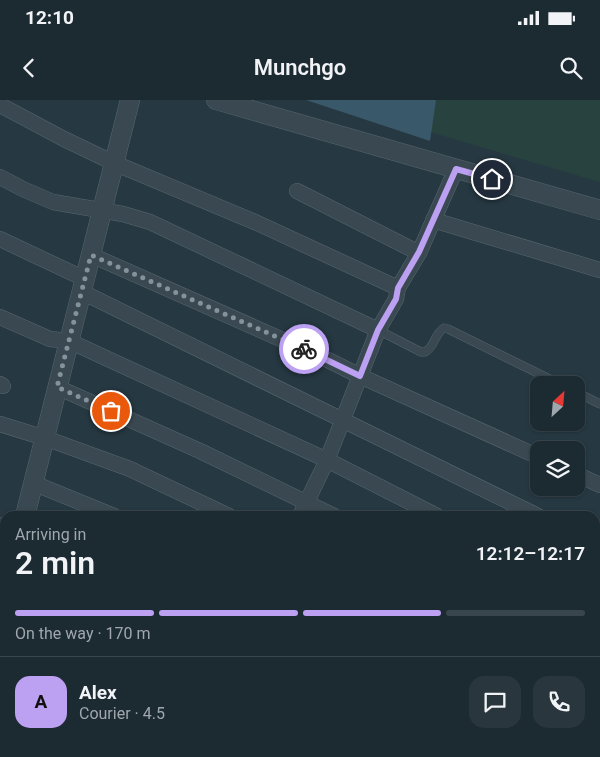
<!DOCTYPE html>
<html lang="en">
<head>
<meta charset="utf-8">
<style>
  body { margin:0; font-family:Roboto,sans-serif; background:#29363e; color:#f1f3f6; height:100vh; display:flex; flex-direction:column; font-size:19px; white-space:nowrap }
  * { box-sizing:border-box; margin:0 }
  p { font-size:16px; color:#a0a7ac }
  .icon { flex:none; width:28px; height:28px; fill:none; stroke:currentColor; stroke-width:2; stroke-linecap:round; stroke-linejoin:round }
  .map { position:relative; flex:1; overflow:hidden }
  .side { position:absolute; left:0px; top:411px; width:600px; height:246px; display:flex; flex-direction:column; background:#1c2a32; border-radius:15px 15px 0 0; box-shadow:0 1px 4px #0004,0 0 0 1px #3a464d }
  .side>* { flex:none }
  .needle { width:32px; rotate:26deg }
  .buttons { position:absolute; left:530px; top:276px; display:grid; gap:10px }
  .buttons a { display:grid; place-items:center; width:55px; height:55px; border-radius:10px; background:#1c2a32; box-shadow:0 1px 4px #0004,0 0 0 1px #3a464d; font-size:25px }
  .pin { position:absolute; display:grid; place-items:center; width:42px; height:42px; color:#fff; margin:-21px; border:2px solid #fff; border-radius:50%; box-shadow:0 1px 5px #0007 }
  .courier { position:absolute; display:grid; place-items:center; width:50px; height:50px; margin:-25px; border:4px solid #bca0f2; border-radius:50%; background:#fff; color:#222; box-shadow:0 1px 6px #0007 }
  .head em { font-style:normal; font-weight:600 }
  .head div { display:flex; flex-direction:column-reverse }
  .head { display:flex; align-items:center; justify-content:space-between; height:85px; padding:0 15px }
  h1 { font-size:32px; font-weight:600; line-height:38px }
  .bar { display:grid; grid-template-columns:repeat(4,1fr); gap:8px 5px; align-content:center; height:60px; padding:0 15px }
  .bar i { height:6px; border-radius:4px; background:#3a464d }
  .bar .selected { background:#bca0f2 }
  .bar p { grid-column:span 4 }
  .line { display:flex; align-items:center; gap:12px; padding:0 15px; border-top:1px solid #3a464d }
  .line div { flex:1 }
  .round { display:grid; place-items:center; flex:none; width:52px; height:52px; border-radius:15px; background:#29363e }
  .status { display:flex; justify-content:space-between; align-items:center; height:35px; padding:0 25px; background:#1c2a32; direction:ltr }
  .status svg { height:14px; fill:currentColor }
  header { display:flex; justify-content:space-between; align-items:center; height:65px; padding:0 15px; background:#1c2a32; font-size:22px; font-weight:600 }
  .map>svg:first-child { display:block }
  .green { fill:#28433f }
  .water { fill:#395869 }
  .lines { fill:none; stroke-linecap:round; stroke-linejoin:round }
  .service-casing { stroke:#58676f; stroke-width:9 }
  .minor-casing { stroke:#58676f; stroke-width:16 }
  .tertiary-casing { stroke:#58676f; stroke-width:20 }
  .service { stroke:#3a4951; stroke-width:8 }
  .minor { stroke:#3a4951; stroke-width:15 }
  .tertiary { stroke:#3a4951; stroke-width:19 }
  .done { stroke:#84939b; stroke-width:5; stroke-dasharray:0 9 }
  .route { stroke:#bca0f2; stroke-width:6 }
</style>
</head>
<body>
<div class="status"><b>12:10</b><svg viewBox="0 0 49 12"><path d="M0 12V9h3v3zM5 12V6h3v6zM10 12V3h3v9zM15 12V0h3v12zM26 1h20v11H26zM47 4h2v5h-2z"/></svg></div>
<header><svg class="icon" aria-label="back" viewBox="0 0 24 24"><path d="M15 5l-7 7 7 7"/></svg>Munchgo<svg class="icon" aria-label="search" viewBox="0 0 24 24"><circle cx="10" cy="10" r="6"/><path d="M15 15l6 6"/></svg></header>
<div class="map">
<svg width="600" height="657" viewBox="0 0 600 657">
  <rect width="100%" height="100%" fill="#263842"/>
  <polygon class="green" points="321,0 600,0 600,82"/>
  <polygon class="water" points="306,0 436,0 430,41"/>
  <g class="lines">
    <defs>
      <g id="service">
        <path d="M378 230 421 252H425C435 247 434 234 444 228L448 229 562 285"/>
        <polyline points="576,292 600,304"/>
      </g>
      <g id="minor">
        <polyline points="0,5 64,39 114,63 255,122 398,188"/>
        <polyline points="0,77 25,90 53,102 123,114 150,122 378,230"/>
        <polyline points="297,91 419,153"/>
        <polyline points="433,120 600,170"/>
        <polyline points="0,139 85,179"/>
        <polyline points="91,155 328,260 360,276 539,357"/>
        <polyline points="82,192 538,416"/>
        <polyline points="0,217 50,239 69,241 327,360 437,416"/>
        <polyline points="0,284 3,286"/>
        <polyline points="57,287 200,351 334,416"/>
        <polyline points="0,324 45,338 130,369 229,416"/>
        <polyline points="576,374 600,385"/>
        <polyline points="33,383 114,416"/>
        <polyline points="300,416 327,360 378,230 396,199 398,188 419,153 456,69"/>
        <polyline points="0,425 5,426"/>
        <polyline points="595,444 600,447"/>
        <polyline points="0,618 5,620"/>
        <polyline points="84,652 96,657"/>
        <polyline points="187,657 189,652"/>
      </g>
      <g id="tertiary">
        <polyline points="216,0 600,110"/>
        <polyline points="25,416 130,0"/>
        <polyline points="0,514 5,495"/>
      </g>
    </defs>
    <use href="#service" class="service-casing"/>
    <use href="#minor" class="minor-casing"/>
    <use href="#tertiary" class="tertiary-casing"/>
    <use href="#service" class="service"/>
    <use href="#minor" class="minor"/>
    <use href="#tertiary" class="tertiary"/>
  </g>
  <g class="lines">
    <polyline class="done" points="111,311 57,287 91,155 304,249"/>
    <polyline class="route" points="304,249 360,276 378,230 396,199 398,188 419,152 456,69 492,79"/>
  </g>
</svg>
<div class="buttons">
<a><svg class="needle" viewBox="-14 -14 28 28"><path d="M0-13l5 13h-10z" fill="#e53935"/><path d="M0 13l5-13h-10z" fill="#a0a7ac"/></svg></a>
<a><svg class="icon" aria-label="layers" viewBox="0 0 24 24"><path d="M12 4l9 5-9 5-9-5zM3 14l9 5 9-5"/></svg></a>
</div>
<div class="pin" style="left:111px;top:311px;background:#ea580c"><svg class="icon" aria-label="bag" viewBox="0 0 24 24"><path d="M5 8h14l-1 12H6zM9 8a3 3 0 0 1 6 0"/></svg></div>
<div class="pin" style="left:492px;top:79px;background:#1f2937"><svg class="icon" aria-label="home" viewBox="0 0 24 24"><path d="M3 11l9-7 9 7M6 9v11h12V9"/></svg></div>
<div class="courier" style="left:304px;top:249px"><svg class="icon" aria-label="bike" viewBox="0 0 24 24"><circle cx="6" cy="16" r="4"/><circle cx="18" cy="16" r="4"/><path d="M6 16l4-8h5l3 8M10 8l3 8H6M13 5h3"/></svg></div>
<section class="side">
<div class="head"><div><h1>2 min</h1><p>Arriving in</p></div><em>12:12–12:17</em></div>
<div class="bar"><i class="selected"></i><i class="selected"></i><i class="selected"></i><i></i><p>On the way · 170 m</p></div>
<div class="line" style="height:90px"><b class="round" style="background:#bca0f2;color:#111">A</b><div><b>Alex</b><p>Courier · 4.5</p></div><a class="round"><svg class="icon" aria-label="chat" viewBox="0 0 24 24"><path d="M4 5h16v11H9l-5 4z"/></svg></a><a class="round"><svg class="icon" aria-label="phone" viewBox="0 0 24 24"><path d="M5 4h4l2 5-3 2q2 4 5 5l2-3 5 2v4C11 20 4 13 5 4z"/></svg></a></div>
</section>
</div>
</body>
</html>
